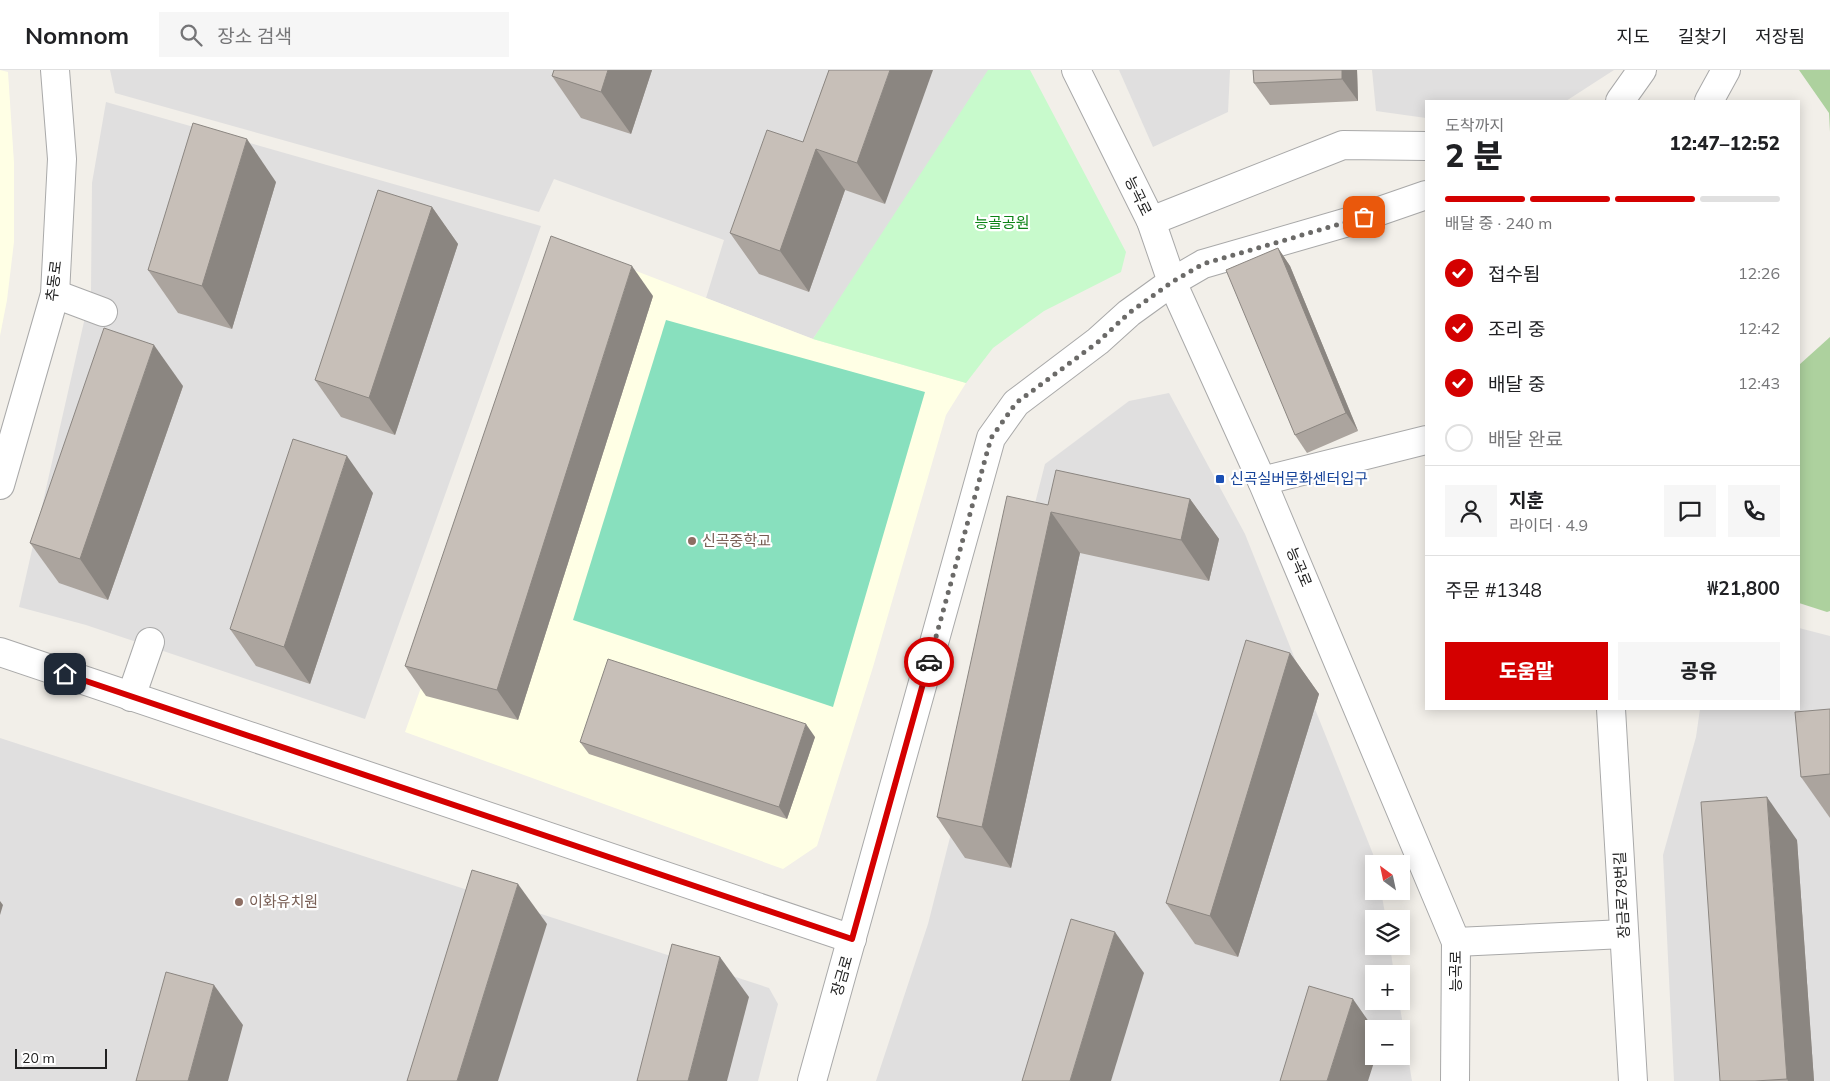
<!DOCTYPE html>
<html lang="ko">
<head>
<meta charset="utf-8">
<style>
  body { margin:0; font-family:Mulish,"Noto Sans KR",sans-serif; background:#f6f6f6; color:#202124; height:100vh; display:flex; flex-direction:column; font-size:19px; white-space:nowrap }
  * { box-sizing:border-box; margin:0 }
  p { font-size:16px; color:#757577 }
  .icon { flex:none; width:28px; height:28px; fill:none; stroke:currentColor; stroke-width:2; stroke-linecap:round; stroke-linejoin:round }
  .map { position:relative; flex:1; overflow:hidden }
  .side { position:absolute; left:1425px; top:30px; width:375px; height:610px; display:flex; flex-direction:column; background:#fff; border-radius:0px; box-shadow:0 2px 12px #0003 }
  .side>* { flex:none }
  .needle { width:32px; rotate:327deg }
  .tools { position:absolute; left:1365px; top:785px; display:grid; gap:10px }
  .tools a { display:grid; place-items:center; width:45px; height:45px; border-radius:0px; background:#fff; box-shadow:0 2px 12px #0003; font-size:25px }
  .scale { position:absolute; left:15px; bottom:12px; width:92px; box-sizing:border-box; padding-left:5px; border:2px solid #222; border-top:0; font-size:14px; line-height:18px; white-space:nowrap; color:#222; -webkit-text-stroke:4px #fff; paint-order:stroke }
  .pin { position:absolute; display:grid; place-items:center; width:42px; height:42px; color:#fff; margin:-21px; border-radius:10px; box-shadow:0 2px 8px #0006 }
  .courier { position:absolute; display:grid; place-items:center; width:50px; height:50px; margin:-25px; border:4px solid #d40000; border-radius:50%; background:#fff; color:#222; box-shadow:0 1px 6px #0007 }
  .summary em { font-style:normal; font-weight:800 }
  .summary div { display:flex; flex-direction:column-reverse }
  .summary { display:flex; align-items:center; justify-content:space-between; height:85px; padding:0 20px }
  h1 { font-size:32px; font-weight:800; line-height:38px }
  .bar { display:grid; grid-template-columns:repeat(4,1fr); gap:8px 5px; align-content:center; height:60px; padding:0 20px }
  .bar i { height:6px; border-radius:4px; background:#e0e0e0 }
  .bar .current { background:#d40000 }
  .bar p { grid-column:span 4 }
  .line { display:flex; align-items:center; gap:12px; padding:0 20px; border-top:1px solid #e0e0e0 }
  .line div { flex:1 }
  .round { display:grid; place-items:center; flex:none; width:52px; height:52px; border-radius:0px; background:#f6f6f6 }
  ol { padding:0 20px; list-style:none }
  li { display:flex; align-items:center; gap:15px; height:55px }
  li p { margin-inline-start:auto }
  li .icon { padding:5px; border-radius:50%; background:#d40000; color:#fff; stroke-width:4 }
  li:last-child { color:#757577 }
  li i { width:28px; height:28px; border:2px solid #e0e0e0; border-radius:50% }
  .button { display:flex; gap:10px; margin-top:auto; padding:10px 20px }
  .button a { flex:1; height:58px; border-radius:0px; background:#d40000; color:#fff; font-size:20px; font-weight:800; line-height:58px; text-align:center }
  .button a+a { background:#f6f6f6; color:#202124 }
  header { display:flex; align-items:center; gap:30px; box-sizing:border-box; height:70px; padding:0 25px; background:#fff; border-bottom:1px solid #e0e0e0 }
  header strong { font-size:24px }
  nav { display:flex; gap:28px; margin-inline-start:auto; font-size:18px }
  .search { width:350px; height:45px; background:#f6f6f6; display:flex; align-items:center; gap:12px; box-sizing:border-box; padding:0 18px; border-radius:0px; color:#757577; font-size:19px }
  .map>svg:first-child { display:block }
  .residential { fill:#e0dfdf; fill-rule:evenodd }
  .education { fill:#ffffe5 }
  .forest { fill:#add19e }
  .park { fill:#c8facc }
  .pitch { fill:#88e0be }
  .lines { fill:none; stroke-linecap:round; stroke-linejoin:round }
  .minor-casing { stroke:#a9a9a9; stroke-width:30 }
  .minor { stroke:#fff; stroke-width:28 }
  .wall { fill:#aba49e }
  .shaded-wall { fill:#8b8681 }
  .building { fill:#c7bfb8; stroke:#8b8681 }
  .done { stroke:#6b6a68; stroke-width:5; stroke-dasharray:0 9 }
  .route { stroke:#d40000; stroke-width:6 }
  .transit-dot { fill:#1a4fb4; stroke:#fff; stroke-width:2 }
  .education-dot { fill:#8d6e63; stroke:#fff; stroke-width:2 }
  .labels { text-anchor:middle; stroke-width:4.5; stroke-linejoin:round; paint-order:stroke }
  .street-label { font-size:15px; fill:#222; stroke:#fff }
  .park-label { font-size:15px; fill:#0c8416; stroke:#fff }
  .transit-label { font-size:15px; fill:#164399; stroke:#fff; text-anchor:start }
  .education-label { font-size:15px; fill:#785e54; stroke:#fff; text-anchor:start }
</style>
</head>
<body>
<header>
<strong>Nomnom</strong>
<div class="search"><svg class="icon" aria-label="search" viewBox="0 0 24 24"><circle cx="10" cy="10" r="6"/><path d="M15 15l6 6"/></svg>장소 검색</div>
<nav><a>지도</a><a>길찾기</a><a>저장됨</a></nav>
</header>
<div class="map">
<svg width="1830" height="1011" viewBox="0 0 1830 1011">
  <rect width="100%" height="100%" fill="#f2efe9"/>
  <g class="residential">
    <polygon points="110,0 989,0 899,144 813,269 706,228 724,170 554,109 539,142 115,23"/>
    <polygon points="1119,0 1230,0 1228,42 1153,77"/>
    <polygon points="1372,0 1614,0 1566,31 1426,31 1426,48 1376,41"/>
    <polygon points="106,32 541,156 365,649 86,555 19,537 91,221 92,113"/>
    <path d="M1169 323 1245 464 1377 794H1374V821H1381L1386 849H1374V876H1390L1394 904H1374V931H1399L1412 1011H876L928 854 1045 394 1129 331ZM1374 959H1401V986H1374Z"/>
    <polygon points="1799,558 1830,566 1830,1011 1674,1011 1663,785 1696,667 1700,639 1799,639"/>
    <polygon points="0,668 769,918 778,934 758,1011 0,1011"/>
  </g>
  <g class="education">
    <polygon points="0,0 8,2 14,93 14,172 7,230 0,266"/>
    <polygon points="579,179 813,269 966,313 946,345 873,597 817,776 783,799 405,662"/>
  </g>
  <g class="forest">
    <polygon points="1799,0 1830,0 1830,62 1829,43"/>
    <polygon points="1830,267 1830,541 1827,542 1799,533 1799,295"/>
  </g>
  <polygon class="park" points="988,0 1030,0 1126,182 1121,202 1044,241 993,278 966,313 813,269"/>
  <polygon class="pitch" points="666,250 925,322 833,637 573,550"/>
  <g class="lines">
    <defs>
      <g id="minor">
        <polyline points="1076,0 1151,151 1172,212 1262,411 1456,872 1455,1011"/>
        <polyline points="1620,31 1642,0"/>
        <polyline points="1709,31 1726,0"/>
        <polyline points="1151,151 1343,75 1426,76"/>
        <polyline points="55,224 103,242"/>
        <polyline points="1262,411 1426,370"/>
        <polyline points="0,415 55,224 62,89 55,0"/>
        <polyline points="0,582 852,869"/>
        <polyline points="131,627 150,572"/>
        <polyline points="1611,639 1633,1011"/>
        <polyline points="1456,872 1624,864"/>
        <polyline points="812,1011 991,368 1016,333 1098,271 1129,243 1172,212 1203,194 1348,152 1426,125"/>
      </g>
    </defs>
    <use href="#minor" class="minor-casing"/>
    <use href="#minor" class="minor"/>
  </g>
  <g class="wall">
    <polygon points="554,0 652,0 631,64 581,48 552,6"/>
    <polygon points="829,0 885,134 845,120 809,222 759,204 730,163 803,72"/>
    <polygon points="1253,0 1357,0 1358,31 1270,35 1254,13"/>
    <polygon points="276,112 232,259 178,243 148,200"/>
    <polygon points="432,137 458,174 395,365 341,347 315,310"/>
    <polygon points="1278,178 1290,196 1358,361 1307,383 1295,365"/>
    <polygon points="653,226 518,650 426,626 405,596"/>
    <polygon points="183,316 108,530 59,513 30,473"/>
    <polygon points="373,423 310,614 256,596 230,559"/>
    <polygon points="1190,429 1219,469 1209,511 1080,483 1011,798 965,788 937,747 1048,435"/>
    <polygon points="1290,583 1319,624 1238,887 1195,874 1166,833"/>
    <polygon points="1830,639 1830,748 1801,707"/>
    <polygon points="815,667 787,749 589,684 580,672"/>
    <polygon points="1797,770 1814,1011 1720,1011"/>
  </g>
  <g class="shaded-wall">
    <polygon points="608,0 652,0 631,64 601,22"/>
    <polygon points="890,0 933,0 885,134 857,93"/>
    <polygon points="1342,0 1357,0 1358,31 1342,9"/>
    <polygon points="247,69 276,112 232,259 202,216"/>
    <polygon points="816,79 845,120 809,222 780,181"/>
    <polygon points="432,137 458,174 395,365 369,328"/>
    <polygon points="1278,178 1290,196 1358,361 1346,343"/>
    <polygon points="632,196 653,226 518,650 497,620"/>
    <polygon points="154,275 183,316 108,530 80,489"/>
    <polygon points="347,386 373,423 310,614 284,577"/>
    <polygon points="1190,429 1219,469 1209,511 1181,470"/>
    <polygon points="1051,442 1080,483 1011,798 982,757"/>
    <polygon points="1290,583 1319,624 1238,887 1210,846"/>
    <polygon points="806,654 815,667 787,749 779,737"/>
    <polygon points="1767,727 1797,770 1814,1011 1788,1011 1787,1009"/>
    <polygon points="518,814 547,854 498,1011 457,1011"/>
    <polygon points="0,831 3,835 0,845"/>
    <polygon points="1115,862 1144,903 1111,1011 1070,1011"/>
    <polygon points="720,887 749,927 727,1011 688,1011"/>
    <polygon points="214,915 243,955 228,1011 188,1011"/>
    <polygon points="1353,929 1374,959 1374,986 1376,986 1368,1011 1327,1011"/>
  </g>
  <g class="building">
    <polygon points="554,0 608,0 601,22 552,6"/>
    <polygon points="829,0 890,0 857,93 816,79 780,181 730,163 767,60 803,72"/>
    <polygon points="1253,0 1342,0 1342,9 1254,13"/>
    <polygon points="193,53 247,69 202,216 148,200"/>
    <polygon points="378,120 432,137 369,328 315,310"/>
    <polygon points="551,166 632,196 497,620 405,596"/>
    <polygon points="1278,178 1346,343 1295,365 1226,200"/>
    <polygon points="104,258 154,275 80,489 30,473"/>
    <polygon points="293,369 347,386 284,577 230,559"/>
    <polygon points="1056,400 1190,429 1181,470 1051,442 982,757 937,747 1007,426 1048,435"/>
    <polygon points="1246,570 1290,583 1210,846 1166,833"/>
    <polygon points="608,589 806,654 779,737 580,672"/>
    <polygon points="1830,639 1830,704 1801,707 1795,642"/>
    <polygon points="1767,727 1787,1009 1755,1011 1720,1011 1701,732"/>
    <polygon points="472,800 518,814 457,1011 407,1011"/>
    <polygon points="1071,849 1115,862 1070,1011 1022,1011"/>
    <polygon points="672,874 720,887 688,1011 637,1011"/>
    <polygon points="166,902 214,915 188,1011 136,1011"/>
    <polygon points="1309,916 1353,929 1327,1011 1280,1011"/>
  </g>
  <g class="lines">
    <polyline class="done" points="929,592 991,368 1016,333 1098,272 1129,243 1172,212 1203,194 1364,147"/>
    <polyline class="route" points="65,604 852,869 929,592"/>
  </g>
  <rect class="transit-dot" x="1215" y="404" width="10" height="10" rx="2.5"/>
  <g class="education-dot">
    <circle cx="692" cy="471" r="5"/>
    <circle cx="239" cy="832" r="5"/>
  </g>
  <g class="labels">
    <g class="street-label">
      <text transform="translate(1138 126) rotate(64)" y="5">능곡로</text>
      <text transform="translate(54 211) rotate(-83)" y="5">추동로</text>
      <text transform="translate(1299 497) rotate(67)" y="5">능곡로</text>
      <text transform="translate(1622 825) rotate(-93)" y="5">장금로78번길</text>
      <text transform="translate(1456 901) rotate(-90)" y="5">능곡로</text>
      <text transform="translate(842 906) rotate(-74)" y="5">장금로</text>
    </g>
    <g class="park-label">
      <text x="1002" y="158">능골공원</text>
    </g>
    <g class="transit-label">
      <text x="1230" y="414">신곡실버문화센터입구</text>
    </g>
    <g class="education-label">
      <text x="702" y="476">신곡중학교</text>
      <text x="249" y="837">이화유치원</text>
    </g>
  </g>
</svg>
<div class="tools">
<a><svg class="needle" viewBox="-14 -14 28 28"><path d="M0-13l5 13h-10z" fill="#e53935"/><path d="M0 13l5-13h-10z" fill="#757577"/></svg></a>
<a><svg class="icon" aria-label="layers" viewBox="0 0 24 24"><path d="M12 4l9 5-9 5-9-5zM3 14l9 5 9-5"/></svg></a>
<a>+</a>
<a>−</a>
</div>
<div class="scale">20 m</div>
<div class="pin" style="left:1364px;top:147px;background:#ea580c"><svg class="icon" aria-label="bag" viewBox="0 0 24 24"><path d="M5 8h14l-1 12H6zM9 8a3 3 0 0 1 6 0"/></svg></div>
<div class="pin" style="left:65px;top:604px;background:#1f2937"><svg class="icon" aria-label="home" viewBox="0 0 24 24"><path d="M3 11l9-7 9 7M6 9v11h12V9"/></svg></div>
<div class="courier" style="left:929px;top:592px"><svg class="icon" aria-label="car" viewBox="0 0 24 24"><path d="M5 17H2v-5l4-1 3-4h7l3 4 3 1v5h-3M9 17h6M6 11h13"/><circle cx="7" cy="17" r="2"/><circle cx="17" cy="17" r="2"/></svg></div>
<section class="side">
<div class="summary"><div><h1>2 분</h1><p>도착까지</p></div><em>12:47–12:52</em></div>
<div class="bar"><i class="current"></i><i class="current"></i><i class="current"></i><i></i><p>배달 중 · 240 m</p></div>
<ol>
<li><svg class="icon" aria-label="check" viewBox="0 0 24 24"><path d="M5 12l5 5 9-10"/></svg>접수됨<p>12:26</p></li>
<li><svg class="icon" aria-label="check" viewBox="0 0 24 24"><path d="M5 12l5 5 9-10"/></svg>조리 중<p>12:42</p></li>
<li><svg class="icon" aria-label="check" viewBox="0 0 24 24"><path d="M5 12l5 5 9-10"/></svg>배달 중<p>12:43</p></li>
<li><i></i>배달 완료</li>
</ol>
<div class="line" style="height:90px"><a class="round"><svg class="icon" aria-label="person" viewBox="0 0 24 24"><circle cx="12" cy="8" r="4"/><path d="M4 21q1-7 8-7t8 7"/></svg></a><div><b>지훈</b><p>라이더 · 4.9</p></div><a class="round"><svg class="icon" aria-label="chat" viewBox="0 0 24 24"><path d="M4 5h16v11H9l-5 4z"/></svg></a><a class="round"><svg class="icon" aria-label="phone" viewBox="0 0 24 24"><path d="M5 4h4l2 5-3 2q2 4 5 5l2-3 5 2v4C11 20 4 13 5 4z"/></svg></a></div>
<div class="line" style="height:65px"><div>주문 #1348</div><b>₩21,800</b></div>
<div class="button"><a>도움말</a><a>공유</a></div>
</section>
</div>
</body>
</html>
